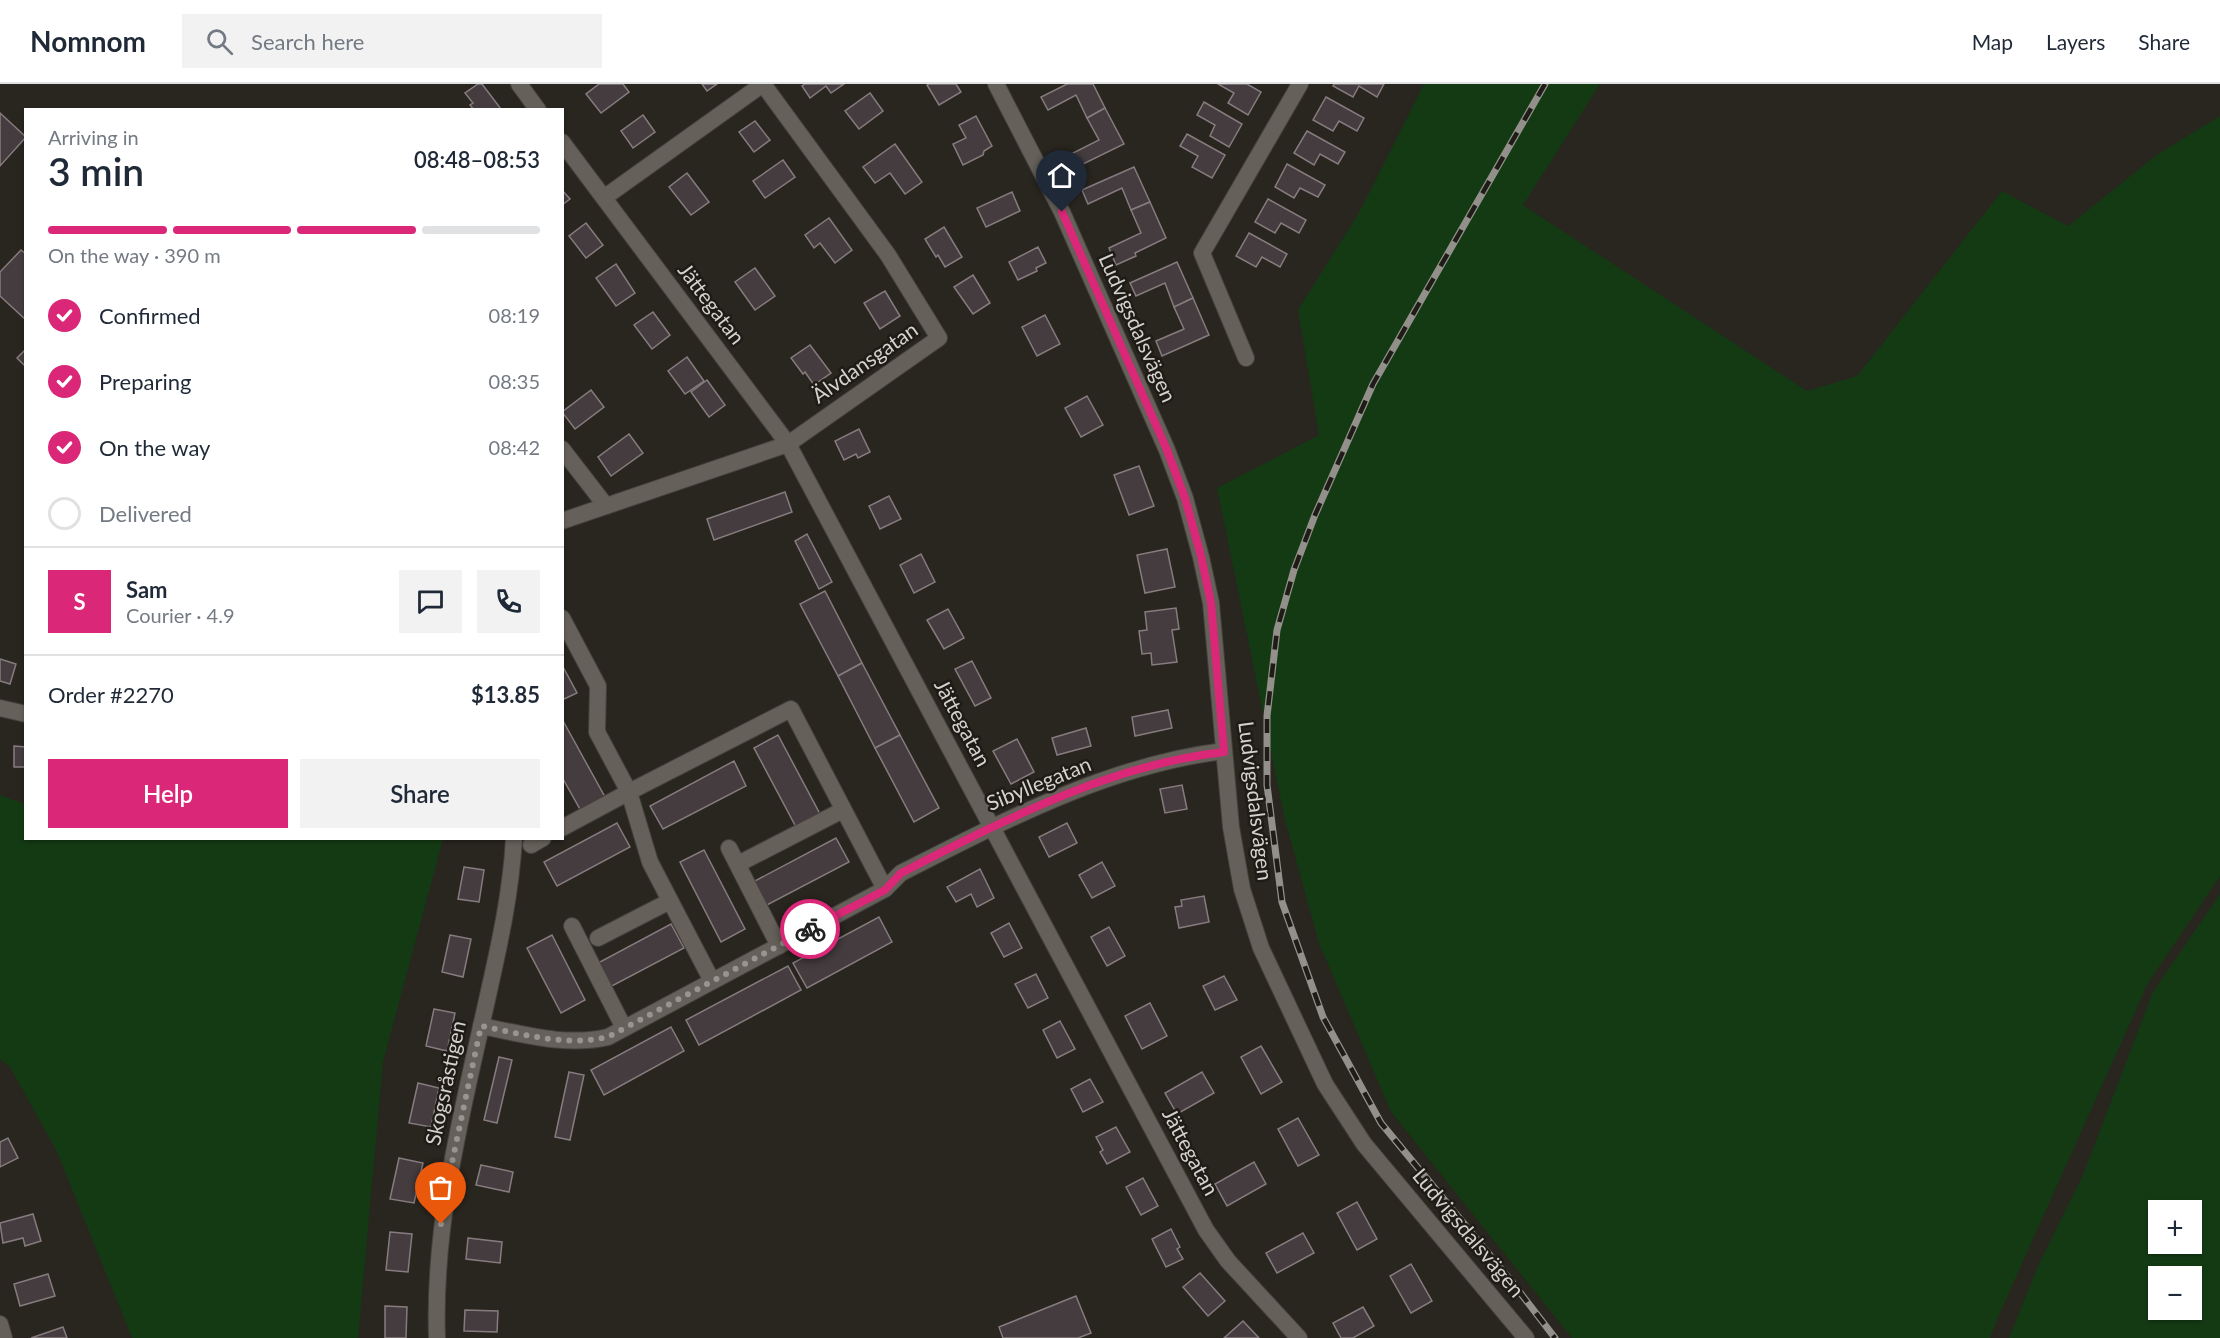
<!DOCTYPE html>
<html lang="en">
<head>
<meta charset="utf-8">
<style>
  body { margin:0; font-family:Lato,sans-serif; background:#f2f2f3; color:#1f2937; height:100vh; display:flex; flex-direction:column; font-size:22px; white-space:nowrap }
  * { box-sizing:border-box; margin:0 }
  p { font-size:20px; color:#747a83 }
  .icon { flex:none; width:33px; height:33px; fill:none; stroke:currentColor; stroke-width:2; stroke-linecap:round; stroke-linejoin:round }
  .map { position:relative; flex:1; overflow:hidden }
  .side { position:absolute; left:24px; top:24px; width:540px; height:732px; display:flex; flex-direction:column; background:#fff; border-radius:0px; box-shadow:0 2px 4px #0004 }
  .side>* { flex:none }
  .tools { position:absolute; left:2148px; top:1116px; display:grid; gap:12px }
  .tools a { display:grid; place-items:center; width:54px; height:54px; border-radius:0px; background:#fff; box-shadow:0 2px 4px #0004; font-size:30px }
  .pin { position:absolute; display:grid; place-items:center; width:51px; height:51px; color:#fff; margin:-62px -26px; border-radius:50% 50% 50% 0; rotate:-45deg; box-shadow:0 0 6px #0007 }
  .pin .icon { rotate:45deg }
  .courier { position:absolute; display:grid; place-items:center; width:60px; height:60px; margin:-30px; border:4px solid #db2777; border-radius:50%; background:#fff; color:#222; box-shadow:0 2px 8px #0007 }
  .overview em { font-style:normal; font-weight:600 }
  .overview div { display:flex; flex-direction:column-reverse }
  .overview { display:flex; align-items:center; justify-content:space-between; height:102px; padding:0 24px }
  h1 { font-size:39px; font-weight:600; line-height:45px }
  .bar { display:grid; grid-template-columns:repeat(4,1fr); gap:9px 6px; align-content:center; height:72px; padding:0 24px }
  .bar i { height:8px; border-radius:4px; background:#e0e1e3 }
  .bar .current { background:#db2777 }
  .bar p { grid-column:span 4 }
  .line { display:flex; align-items:center; gap:15px; padding:0 24px; border-top:2px solid #e0e1e3 }
  .line div { flex:1 }
  .round { display:grid; place-items:center; flex:none; width:63px; height:63px; border-radius:0px; background:#f2f2f3 }
  ol { padding:0 24px; list-style:none }
  li { display:flex; align-items:center; gap:18px; height:66px }
  li p { margin-inline-start:auto }
  li .icon { padding:6px; border-radius:50%; background:#db2777; color:#fff; stroke-width:4 }
  li:last-child { color:#747a83 }
  li i { width:33px; height:33px; border:3px solid #e0e1e3; border-radius:50% }
  .cta { display:flex; gap:12px; margin-top:auto; padding:12px 24px }
  .cta a { flex:1; height:69px; border-radius:0px; background:#db2777; color:#fff; font-size:24px; font-weight:600; line-height:69px; text-align:center }
  .cta a+a { background:#f2f2f3; color:#1f2937 }
  header { display:flex; align-items:center; gap:36px; box-sizing:border-box; height:84px; padding:0 30px; background:#fff; border-bottom:2px solid #e0e1e3 }
  header strong { font-size:28px }
  nav { display:flex; gap:33px; margin-inline-start:auto; font-size:21px }
  .search { width:420px; height:54px; background:#f2f2f3; display:flex; align-items:center; gap:15px; box-sizing:border-box; padding:0 21px; border-radius:0px; color:#747a83; font-size:22px }
  .map>svg:first-child { display:block }
  .green { fill:#143a14; fill-rule:evenodd }
  .building { fill:#443c3f; stroke:#867c7f; stroke-width:1.5 }
  .lines { fill:none; stroke-linecap:round; stroke-linejoin:round }
  .minor-casing { stroke:#44413c; stroke-width:18 }
  .minor { stroke:#656059; stroke-width:16 }
  .rail-casing { stroke:#93908c; stroke-width:7 }
  .rail { stroke:#1f1b16; stroke-width:4.5; stroke-dasharray:14; stroke-linecap:butt }
  .done { stroke:#989591; stroke-width:6; stroke-dasharray:0 10.8 }
  .route { stroke:#db2777; stroke-width:8 }
  .labels { text-anchor:middle; stroke-width:5; stroke-linejoin:round; paint-order:stroke }
  .street-label { font-size:21px; fill:#d4d1ce; stroke:#1f1b16 }
</style>
</head>
<body>
<header>
<strong>Nomnom</strong>
<div class="search"><svg class="icon" aria-label="search" viewBox="0 0 24 24"><circle cx="10" cy="10" r="6"/><path d="M15 15l6 6"/></svg>Search here</div>
<nav><a>Map</a><a>Layers</a><a>Share</a></nav>
</header>
<div class="map">
<svg width="2220" height="1254" viewBox="0 0 2220 1254">
  <rect width="100%" height="100%" fill="#29251f"/>
  <g class="green">
    <polygon points="1424,0 1600,0 1523,121 1807,307 1857,292 2002,107 2068,142 2158,70 2220,32 2220,792 2148,899 1998,1233 1990,1254 1572,1254 1391,1028 1319,859 1285,736 1217,404 1319,351 1298,226 1360,127"/>
    <polygon points="0,711 25,720 26,754 443,755 383,978 358,1254 132,1254 57,1068 10,983 0,975"/>
    <path d="M2220 810V1254H2009L2038 1182 2083 1091 2153 908ZM2192 1126V1160H2158V1126ZM2192 1192V1226H2158V1192Z"/>
  </g>
  <g class="building">
    <polygon points="478,0 482,0 501,25 474,26 470,21 473,19 465,9"/>
    <polygon points="599,0 623,0 629,8 601,29 586,10"/>
    <polygon points="702,0 717,0 707,7"/>
    <polygon points="805,0 844,0 831,9 826,2 810,14 802,2"/>
    <polygon points="929,0 956,0 961,8 939,21 927,1"/>
    <polygon points="1067,0 1093,0 1105,24 1087,34 1076,11 1048,26 1041,13"/>
    <polygon points="1218,0 1247,0 1261,8 1248,31 1228,19 1234,9"/>
    <polygon points="1334,0 1384,0 1377,13 1359,2 1353,13 1333,2"/>
    <polygon points="870,9 883,27 859,45 845,27"/>
    <polygon points="1326,13 1364,34 1357,47 1339,37 1333,47 1313,36"/>
    <polygon points="1204,18 1242,40 1229,63 1210,52 1215,41 1197,31"/>
    <polygon points="1105,24 1124,60 1077,83 1071,70 1099,56 1087,34"/>
    <polygon points="0,29 26,53 0,82"/>
    <polygon points="643,31 655,48 633,64 621,47"/>
    <polygon points="976,32 992,62 984,67 983,71 963,81 953,60 966,54 959,41"/>
    <polygon points="755,37 770,56 754,68 739,48"/>
    <polygon points="1307,47 1345,68 1338,80 1320,70 1314,81 1294,69"/>
    <polygon points="1187,50 1225,71 1212,94 1192,83 1198,72 1180,62"/>
    <polygon points="895,60 922,98 905,110 890,89 875,99 863,83"/>
    <polygon points="783,76 795,93 765,114 753,97"/>
    <polygon points="1287,80 1325,101 1318,113 1300,104 1294,114 1275,103"/>
    <polygon points="1134,83 1150,118 1131,126 1122,104 1088,120 1082,106"/>
    <polygon points="687,89 709,118 691,131 669,103"/>
    <polygon points="562,106 570,115 562,121"/>
    <polygon points="1012,108 1020,127 986,143 977,124"/>
    <polygon points="1268,115 1306,136 1299,149 1281,139 1275,149 1255,138"/>
    <polygon points="1150,118 1166,154 1135,169 1136,172 1116,181 1109,164 1141,149 1131,126"/>
    <polygon points="829,134 852,166 835,179 820,159 814,164 805,151"/>
    <polygon points="586,139 603,161 586,174 569,152"/>
    <polygon points="944,143 962,173 945,183 938,171 936,173 925,155"/>
    <polygon points="1249,149 1287,170 1280,183 1262,173 1256,183 1236,172"/>
    <polygon points="1038,163 1046,179 1036,184 1037,187 1018,196 1009,178"/>
    <polygon points="21,166 26,170 26,236 0,212 0,188"/>
    <polygon points="1177,178 1193,214 1174,223 1165,199 1136,212 1130,199"/>
    <polygon points="616,180 635,209 616,222 596,194"/>
    <polygon points="755,184 775,212 755,226 735,198"/>
    <polygon points="973,191 990,219 973,230 954,203"/>
    <polygon points="885,207 900,232 880,245 864,219"/>
    <polygon points="1193,214 1209,251 1162,272 1156,257 1184,245 1174,223"/>
    <polygon points="653,228 670,251 652,265 634,241"/>
    <polygon points="1045,231 1060,260 1037,272 1022,243"/>
    <polygon points="810,261 831,289 814,301 805,288 803,290 791,274"/>
    <polygon points="26,265 26,283 17,274"/>
    <polygon points="687,273 704,297 685,310 668,287"/>
    <polygon points="707,296 725,321 709,333 691,308"/>
    <polygon points="591,306 604,323 575,345 562,328"/>
    <polygon points="1087,312 1103,341 1081,353 1065,324"/>
    <polygon points="859,345 870,368 858,374 856,370 844,376 835,357"/>
    <polygon points="629,350 643,369 611,392 598,373"/>
    <polygon points="1139,382 1154,422 1129,431 1114,391"/>
    <polygon points="785,408 792,428 714,456 707,435"/>
    <polygon points="889,412 901,435 880,445 869,422"/>
    <polygon points="807,450 832,498 819,505 795,457"/>
    <polygon points="1167,465 1175,503 1145,509 1137,471"/>
    <polygon points="921,470 935,498 914,509 900,481"/>
    <polygon points="825,507 862,579 838,592 800,520"/>
    <polygon points="1176,524 1179,545 1172,546 1177,578 1152,581 1151,569 1142,570 1139,547 1147,546 1145,528"/>
    <polygon points="948,525 964,554 944,565 927,536"/>
    <polygon points="0,575 16,580 10,600 0,597"/>
    <polygon points="972,577 991,614 975,622 955,585"/>
    <polygon points="862,579 900,651 875,664 838,592"/>
    <polygon points="562,581 577,609 562,616"/>
    <polygon points="1168,626 1172,644 1135,652 1132,633"/>
    <polygon points="562,635 605,713 581,727 562,693"/>
    <polygon points="1086,644 1091,662 1057,671 1052,654"/>
    <polygon points="778,651 820,730 796,743 754,664"/>
    <polygon points="900,651 939,724 914,738 875,664"/>
    <polygon points="1017,655 1034,688 1011,700 993,667"/>
    <polygon points="14,662 26,663 26,683 14,683"/>
    <polygon points="734,677 746,702 663,745 650,722"/>
    <polygon points="1182,701 1187,725 1165,729 1160,705"/>
    <polygon points="617,739 630,763 557,802 544,778"/>
    <polygon points="1067,739 1077,759 1049,773 1039,753"/>
    <polygon points="836,754 849,778 765,822 753,798"/>
    <polygon points="704,766 745,845 721,858 680,778"/>
    <polygon points="1102,778 1115,802 1092,814 1079,791"/>
    <polygon points="464,783 484,786 479,818 458,815"/>
    <polygon points="980,785 994,814 977,823 971,810 956,818 947,803"/>
    <polygon points="1204,812 1209,838 1179,844 1175,823 1182,822 1181,816"/>
    <polygon points="879,833 892,858 807,904 793,879"/>
    <polygon points="1009,839 1022,864 1004,873 991,849"/>
    <polygon points="671,840 684,864 610,903 598,879"/>
    <polygon points="1109,843 1125,872 1107,882 1091,853"/>
    <polygon points="450,851 471,855 463,893 442,888"/>
    <polygon points="552,851 585,916 561,929 527,864"/>
    <polygon points="788,882 801,906 699,961 686,936"/>
    <polygon points="1036,890 1048,914 1028,924 1015,900"/>
    <polygon points="1224,892 1237,916 1215,926 1203,902"/>
    <polygon points="1150,919 1167,952 1142,965 1125,932"/>
    <polygon points="434,925 455,929 447,967 426,962"/>
    <polygon points="1060,937 1075,965 1057,974 1043,946"/>
    <polygon points="671,943 684,967 604,1011 591,986"/>
    <polygon points="1261,962 1282,998 1261,1010 1241,973"/>
    <polygon points="499,973 512,976 497,1039 484,1036"/>
    <polygon points="569,988 584,991 570,1056 555,1053"/>
    <polygon points="1202,988 1214,1009 1177,1030 1165,1009"/>
    <polygon points="1090,995 1103,1018 1083,1028 1071,1005"/>
    <polygon points="418,999 439,1004 431,1043 409,1039"/>
    <polygon points="1298,1034 1319,1071 1298,1082 1278,1045"/>
    <polygon points="1116,1043 1130,1068 1107,1080 1100,1068 1103,1066 1096,1053"/>
    <polygon points="8,1054 18,1074 0,1083 0,1058"/>
    <polygon points="399,1074 423,1079 414,1119 390,1115"/>
    <polygon points="1254,1078 1266,1100 1227,1122 1215,1100"/>
    <polygon points="481,1081 513,1088 509,1108 476,1101"/>
    <polygon points="1143,1094 1158,1122 1141,1131 1126,1103"/>
    <polygon points="1357,1118 1377,1155 1357,1166 1337,1129"/>
    <polygon points="33,1130 41,1157 25,1162 23,1154 3,1159 0,1139"/>
    <polygon points="1171,1145 1180,1163 1177,1165 1183,1175 1166,1183 1152,1155"/>
    <polygon points="390,1148 412,1150 408,1188 386,1186"/>
    <polygon points="1303,1149 1314,1169 1277,1189 1266,1169"/>
    <polygon points="468,1154 502,1158 500,1179 466,1175"/>
    <polygon points="1411,1180 1432,1217 1411,1229 1390,1192"/>
    <polygon points="1200,1189 1225,1217 1208,1232 1183,1203"/>
    <polygon points="48,1190 55,1212 20,1222 14,1200"/>
    <polygon points="1076,1212 1091,1249 1078,1254 1003,1254 999,1243"/>
    <polygon points="385,1222 407,1223 406,1254 385,1254"/>
    <polygon points="1363,1223 1374,1242 1353,1254 1341,1254 1333,1239"/>
    <polygon points="465,1226 498,1227 497,1248 464,1247"/>
    <polygon points="1243,1237 1259,1254 1224,1254"/>
    <polygon points="63,1243 67,1254 31,1254"/>
  </g>
  <g class="lines">
    <defs>
      <g id="minor">
        <polyline points="519,0 538,26"/>
        <polyline points="996,0 1062,128 1167,366 1185,414 1201,473 1211,519 1231,743 1242,805 1261,864 1325,1000 1364,1060 1526,1254"/>
        <polyline points="562,58 788,360 1206,1146 1228,1177 1299,1254"/>
        <polyline points="605,113 763,0"/>
        <polyline points="1246,274 1202,169 1300,0"/>
        <polyline points="562,365 606,422"/>
        <polyline points="562,437 788,360 939,254 888,171 763,0"/>
        <polyline points="562,534 598,602 597,648 629,708 562,744"/>
        <polyline points="0,624 26,630"/>
        <polyline points="531,761 543,754"/>
        <polyline points="729,764 779,862"/>
        <polyline points="738,780 843,726"/>
        <polyline points="572,842 624,944"/>
        <polyline points="598,854 670,817"/>
        <polyline points="712,897 650,778 629,708 791,625 885,805"/>
        <path d="M481 942C523 950 566 963 608 953L885 805 901 789C1004 737 1108 681 1224 667"/>
        <polyline points="0,1240 4,1254"/>
        <path d="M437 1254C433 1139 462 1028 487 916 499 862 511 810 514 754"/>
      </g>
    </defs>
    <use href="#minor" class="minor-casing"/>
    <use href="#minor" class="minor"/>
    <defs>
      <polyline id="rail" points="1545,0 1373,300 1315,431 1294,486 1277,546 1267,632 1267,701 1282,818 1323,933 1381,1039 1512,1198 1555,1254"/>
    </defs>
    <use href="#rail" class="rail-casing"/>
    <use href="#rail" class="rail"/>
  </g>
  <g class="lines">
    <path class="done" d="M441 1140 450 1088 481 942C523 950 566 963 608 953L810 845"/>
    <path class="route" d="M810 845 885 806 901 789C1003 737 1108 681 1224 668L1211 519 1201 472 1185 414 1167 366 1062 128"/>
  </g>
  <g class="labels">
    <g class="street-label">
      <text transform="translate(711 220) rotate(53)" y="7">Jättegatan</text>
      <text transform="translate(1137 244) rotate(66)" y="7">Ludvigsdalsvägen</text>
      <text transform="translate(865 279) rotate(-35)" y="7">Älvdansgatan</text>
      <text transform="translate(962 639) rotate(62)" y="7">Jättegatan</text>
      <text transform="translate(1039 700) rotate(-22)" y="7">Sibyllegatan</text>
      <text transform="translate(1255 717) rotate(83)" y="7">Ludvigsdalsvägen</text>
      <text transform="translate(446 999) rotate(-78)" y="7">Skogsråstigen</text>
      <text transform="translate(1190 1068) rotate(62)" y="7">Jättegatan</text>
      <text transform="translate(1468 1149) rotate(50)" y="7">Ludvigsdalsvägen</text>
    </g>
  </g>
</svg>
<div class="tools">
<a>+</a>
<a>−</a>
</div>
<div class="pin" style="left:441px;top:1140px;background:#ea580c"><svg class="icon" aria-label="bag" viewBox="0 0 24 24"><path d="M5 8h14l-1 12H6zM9 8a3 3 0 0 1 6 0"/></svg></div>
<div class="pin" style="left:1062px;top:128px;background:#1f2937"><svg class="icon" aria-label="home" viewBox="0 0 24 24"><path d="M3 11l9-7 9 7M6 9v11h12V9"/></svg></div>
<div class="courier" style="left:810px;top:845px"><svg class="icon" aria-label="bike" viewBox="0 0 24 24"><circle cx="6" cy="16" r="4"/><circle cx="18" cy="16" r="4"/><path d="M6 16l4-8h5l3 8M10 8l3 8H6M13 5h3"/></svg></div>
<section class="side">
<div class="overview"><div><h1>3 min</h1><p>Arriving in</p></div><em>08:48–08:53</em></div>
<div class="bar"><i class="current"></i><i class="current"></i><i class="current"></i><i></i><p>On the way · 390 m</p></div>
<ol>
<li><svg class="icon" aria-label="check" viewBox="0 0 24 24"><path d="M5 12l5 5 9-10"/></svg>Confirmed<p>08:19</p></li>
<li><svg class="icon" aria-label="check" viewBox="0 0 24 24"><path d="M5 12l5 5 9-10"/></svg>Preparing<p>08:35</p></li>
<li><svg class="icon" aria-label="check" viewBox="0 0 24 24"><path d="M5 12l5 5 9-10"/></svg>On the way<p>08:42</p></li>
<li><i></i>Delivered</li>
</ol>
<div class="line" style="height:108px"><b class="round" style="background:#db2777;color:#fff">S</b><div><b>Sam</b><p>Courier · 4.9</p></div><a class="round"><svg class="icon" aria-label="chat" viewBox="0 0 24 24"><path d="M4 5h16v11H9l-5 4z"/></svg></a><a class="round"><svg class="icon" aria-label="phone" viewBox="0 0 24 24"><path d="M5 4h4l2 5-3 2q2 4 5 5l2-3 5 2v4C11 20 4 13 5 4z"/></svg></a></div>
<div class="line" style="height:78px"><div>Order #2270</div><b>$13.85</b></div>
<div class="cta"><a>Help</a><a>Share</a></div>
</section>
</div>
</body>
</html>
